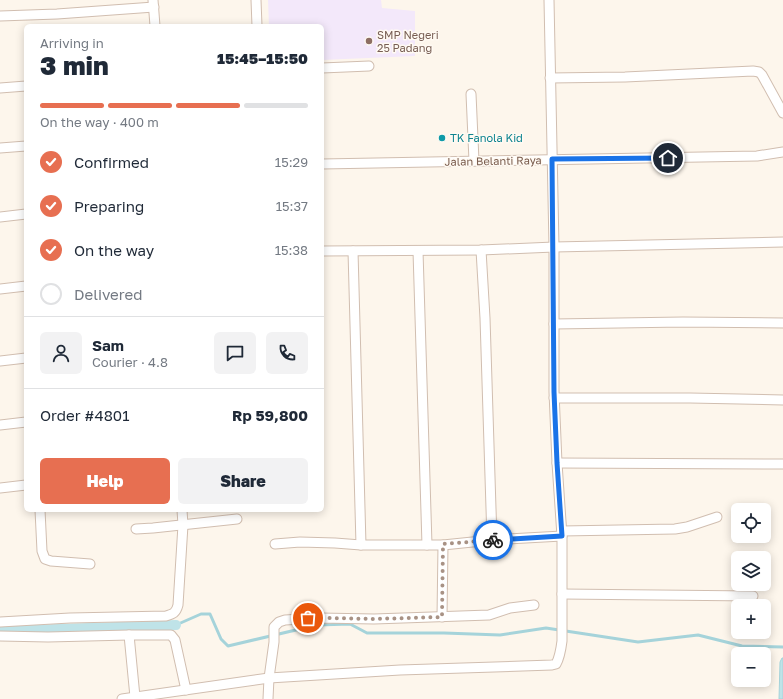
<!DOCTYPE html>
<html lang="en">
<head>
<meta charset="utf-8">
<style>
  body { margin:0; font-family:"Golos Text",sans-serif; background:#f2f2f3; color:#1f2937; height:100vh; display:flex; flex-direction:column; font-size:15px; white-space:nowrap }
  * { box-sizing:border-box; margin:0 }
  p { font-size:13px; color:#747a83 }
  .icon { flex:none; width:22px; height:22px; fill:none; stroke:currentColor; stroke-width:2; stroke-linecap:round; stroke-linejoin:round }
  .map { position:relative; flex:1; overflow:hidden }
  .drawer { position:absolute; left:24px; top:24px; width:300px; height:488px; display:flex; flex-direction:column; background:#fff; border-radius:6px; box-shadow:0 2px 10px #0003 }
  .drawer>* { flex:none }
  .tools { position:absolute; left:731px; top:503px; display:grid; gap:8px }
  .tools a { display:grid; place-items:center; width:40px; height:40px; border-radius:6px; background:#fff; box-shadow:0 2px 10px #0003; font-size:20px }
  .pin { position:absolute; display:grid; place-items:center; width:34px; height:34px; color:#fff; margin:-17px; border:2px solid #fff; border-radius:50%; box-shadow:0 1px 4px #0007 }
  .courier { position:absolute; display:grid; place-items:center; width:40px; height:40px; margin:-20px; border:3px solid #1a73e8; border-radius:50%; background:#fff; color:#222; box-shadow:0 1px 5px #0007 }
  .overview em { font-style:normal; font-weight:800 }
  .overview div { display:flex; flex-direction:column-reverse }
  .overview { display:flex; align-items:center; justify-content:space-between; height:68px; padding:0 16px }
  h1 { font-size:26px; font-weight:800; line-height:30px }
  .bar { display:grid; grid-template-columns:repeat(4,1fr); gap:6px 4px; align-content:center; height:48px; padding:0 16px }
  .bar i { height:5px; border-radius:3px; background:#e0e1e3 }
  .bar .selected { background:#e76f51 }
  .bar p { grid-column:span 4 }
  .line { display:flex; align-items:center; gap:10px; padding:0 16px; border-top:1px solid #e0e1e3 }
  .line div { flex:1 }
  .round { display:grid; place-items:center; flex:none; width:42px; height:42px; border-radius:6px; background:#f2f2f3 }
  ol { padding:0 16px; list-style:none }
  li { display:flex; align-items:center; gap:12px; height:44px }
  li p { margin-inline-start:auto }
  li .icon { padding:4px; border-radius:50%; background:#e76f51; color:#fff; stroke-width:4 }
  li:last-child { color:#747a83 }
  li i { width:22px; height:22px; border:2px solid #e0e1e3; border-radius:50% }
  .primary-button { display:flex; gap:8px; margin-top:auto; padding:8px 16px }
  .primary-button a { flex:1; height:46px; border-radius:6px; background:#e76f51; color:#fff; font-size:16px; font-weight:800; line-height:46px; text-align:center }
  .primary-button a+a { background:#f2f2f3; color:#1f2937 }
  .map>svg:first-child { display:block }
  .education { fill:#f3e8fa }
  .water { fill:#bfe3e8; stroke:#a5d3da }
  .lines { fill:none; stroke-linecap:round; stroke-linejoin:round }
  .stream { stroke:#a5d3da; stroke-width:3 }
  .canal { stroke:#bfe3e8; stroke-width:10 }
  .minor-casing { stroke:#d1beb0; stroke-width:11 }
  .minor { stroke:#fff; stroke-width:9 }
  .done { stroke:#a89285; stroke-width:4; stroke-dasharray:0 7.2 }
  .route { stroke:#1a73e8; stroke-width:5 }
  .education-dot { fill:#8d6e63; stroke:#fffaf3; stroke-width:1.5 }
  .culture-dot { fill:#0f9aa8; stroke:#fffaf3; stroke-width:1.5 }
  .labels { text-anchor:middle; stroke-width:3; stroke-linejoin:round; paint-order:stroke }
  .education-label { font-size:11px; fill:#785e54; stroke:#fffaf3; text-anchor:start }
  .culture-label { font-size:11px; fill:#0d838f; stroke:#fffaf3; text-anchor:start }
  .street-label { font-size:11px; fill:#7a5c4d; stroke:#fffaf3 }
</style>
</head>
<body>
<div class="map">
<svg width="783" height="699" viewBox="0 0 783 699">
  <rect width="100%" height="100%" fill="#fdf6ec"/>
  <polygon class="education" points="268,0 381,0 382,8 415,11 415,56 322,60 322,26 269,26"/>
  <polygon class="water" points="782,658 783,658 783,699 779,699 780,662"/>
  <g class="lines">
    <polyline class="stream" points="176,625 201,614 210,614 221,639 228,646 317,625 350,624 367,633 444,633 500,635 546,628 638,642 698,635 742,646 783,647"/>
    <polyline class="canal" points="0,631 176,625"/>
    <defs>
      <g id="minor">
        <polyline points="153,0 155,26"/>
        <polyline points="256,0 257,26"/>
        <polyline points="0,16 57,14 154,7"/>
        <polyline points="322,68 369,66"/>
        <polyline points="550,78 625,77 753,71 759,72 762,75 783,113"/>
        <polyline points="0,88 26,86"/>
        <polyline points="471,94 474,161"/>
        <polyline points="0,148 26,146"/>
        <polyline points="322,164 757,156 783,152"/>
        <polyline points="0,217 26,214"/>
        <polyline points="481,250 485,318 492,540"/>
        <polyline points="322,251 481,250 554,247 783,242"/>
        <polyline points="353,251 361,545"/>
        <polyline points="418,251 427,545"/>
        <polyline points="0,289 26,286"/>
        <polyline points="554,324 683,322 783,323"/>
        <polyline points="0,361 26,358"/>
        <polyline points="554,398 690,398 783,400"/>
        <polyline points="0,425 26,422"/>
        <polyline points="557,463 783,464"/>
        <polyline points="0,488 26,485"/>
        <polyline points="40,510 42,551 45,559 51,561 90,564"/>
        <polyline points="136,529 153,528 237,519"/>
        <polyline points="562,531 675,529 687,527 717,517"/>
        <polyline points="275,544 300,542 335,543 361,545 443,545 492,540 562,536"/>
        <polyline points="562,594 753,596"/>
        <polyline points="442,617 443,545"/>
        <path d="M0 622 70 618 166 616C173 614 176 613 178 605L183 525 182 510"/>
        <polyline points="129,635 135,697"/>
        <polyline points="0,636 48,637 129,635 171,635 175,640 186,690"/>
        <path d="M122 699 269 678 400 670 552 665 556 664C560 657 561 649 562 641V536L557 463 554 392V247L549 0"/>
        <polyline points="268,699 269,678 274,642 274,627 279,622 285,620 320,618 374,619 489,615 510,608 534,605"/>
      </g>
    </defs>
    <use href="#minor" class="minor-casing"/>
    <use href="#minor" class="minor"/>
  </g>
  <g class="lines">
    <polyline class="done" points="308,618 330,618 374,619 442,617 443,544 493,540"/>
    <polyline class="route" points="493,540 562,536 557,463 554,392 552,159 668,158"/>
  </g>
  <circle class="education-dot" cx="369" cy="41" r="4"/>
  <circle class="culture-dot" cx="442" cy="138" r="4"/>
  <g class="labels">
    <g class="education-label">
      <text x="377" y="39">SMP Negeri<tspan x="377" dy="13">25 Padang</tspan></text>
    </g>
    <g class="culture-label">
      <text x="450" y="142">TK Fanola Kid</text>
    </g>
    <g class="street-label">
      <text transform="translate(493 161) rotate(-1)" y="4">Jalan Belanti Raya</text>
    </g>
  </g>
</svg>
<div class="tools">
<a><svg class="icon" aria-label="locate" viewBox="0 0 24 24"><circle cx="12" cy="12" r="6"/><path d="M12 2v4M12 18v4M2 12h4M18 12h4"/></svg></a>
<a><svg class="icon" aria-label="layers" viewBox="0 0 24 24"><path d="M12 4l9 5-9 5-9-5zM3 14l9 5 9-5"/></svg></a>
<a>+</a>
<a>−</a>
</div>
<div class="pin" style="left:308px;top:618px;background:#ea580c"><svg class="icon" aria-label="bag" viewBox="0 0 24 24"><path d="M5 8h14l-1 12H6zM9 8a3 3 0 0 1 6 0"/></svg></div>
<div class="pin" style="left:668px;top:158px;background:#1f2937"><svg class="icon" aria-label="home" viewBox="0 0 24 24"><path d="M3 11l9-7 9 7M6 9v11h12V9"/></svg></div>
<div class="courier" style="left:493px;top:540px"><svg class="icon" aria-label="bike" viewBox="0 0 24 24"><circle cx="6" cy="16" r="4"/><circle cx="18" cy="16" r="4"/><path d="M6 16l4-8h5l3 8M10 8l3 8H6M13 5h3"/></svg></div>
<section class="drawer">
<div class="overview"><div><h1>3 min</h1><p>Arriving in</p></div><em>15:45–15:50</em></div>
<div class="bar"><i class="selected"></i><i class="selected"></i><i class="selected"></i><i></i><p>On the way · 400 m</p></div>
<ol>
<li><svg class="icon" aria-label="check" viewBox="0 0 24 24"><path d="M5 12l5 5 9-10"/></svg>Confirmed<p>15:29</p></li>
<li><svg class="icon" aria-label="check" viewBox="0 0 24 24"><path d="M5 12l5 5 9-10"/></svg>Preparing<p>15:37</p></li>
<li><svg class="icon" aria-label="check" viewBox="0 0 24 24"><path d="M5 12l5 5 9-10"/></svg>On the way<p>15:38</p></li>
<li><i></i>Delivered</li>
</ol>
<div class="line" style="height:72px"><a class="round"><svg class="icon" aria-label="person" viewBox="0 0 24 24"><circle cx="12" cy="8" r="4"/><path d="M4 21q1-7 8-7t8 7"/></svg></a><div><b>Sam</b><p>Courier · 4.8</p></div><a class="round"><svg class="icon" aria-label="chat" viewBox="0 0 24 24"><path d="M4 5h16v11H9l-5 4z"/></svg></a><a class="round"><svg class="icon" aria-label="phone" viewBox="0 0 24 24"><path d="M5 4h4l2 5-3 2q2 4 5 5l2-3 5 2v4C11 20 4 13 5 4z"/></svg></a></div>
<div class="line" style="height:52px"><div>Order #4801</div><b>Rp 59,800</b></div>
<div class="primary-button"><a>Help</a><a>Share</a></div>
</section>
</div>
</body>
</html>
